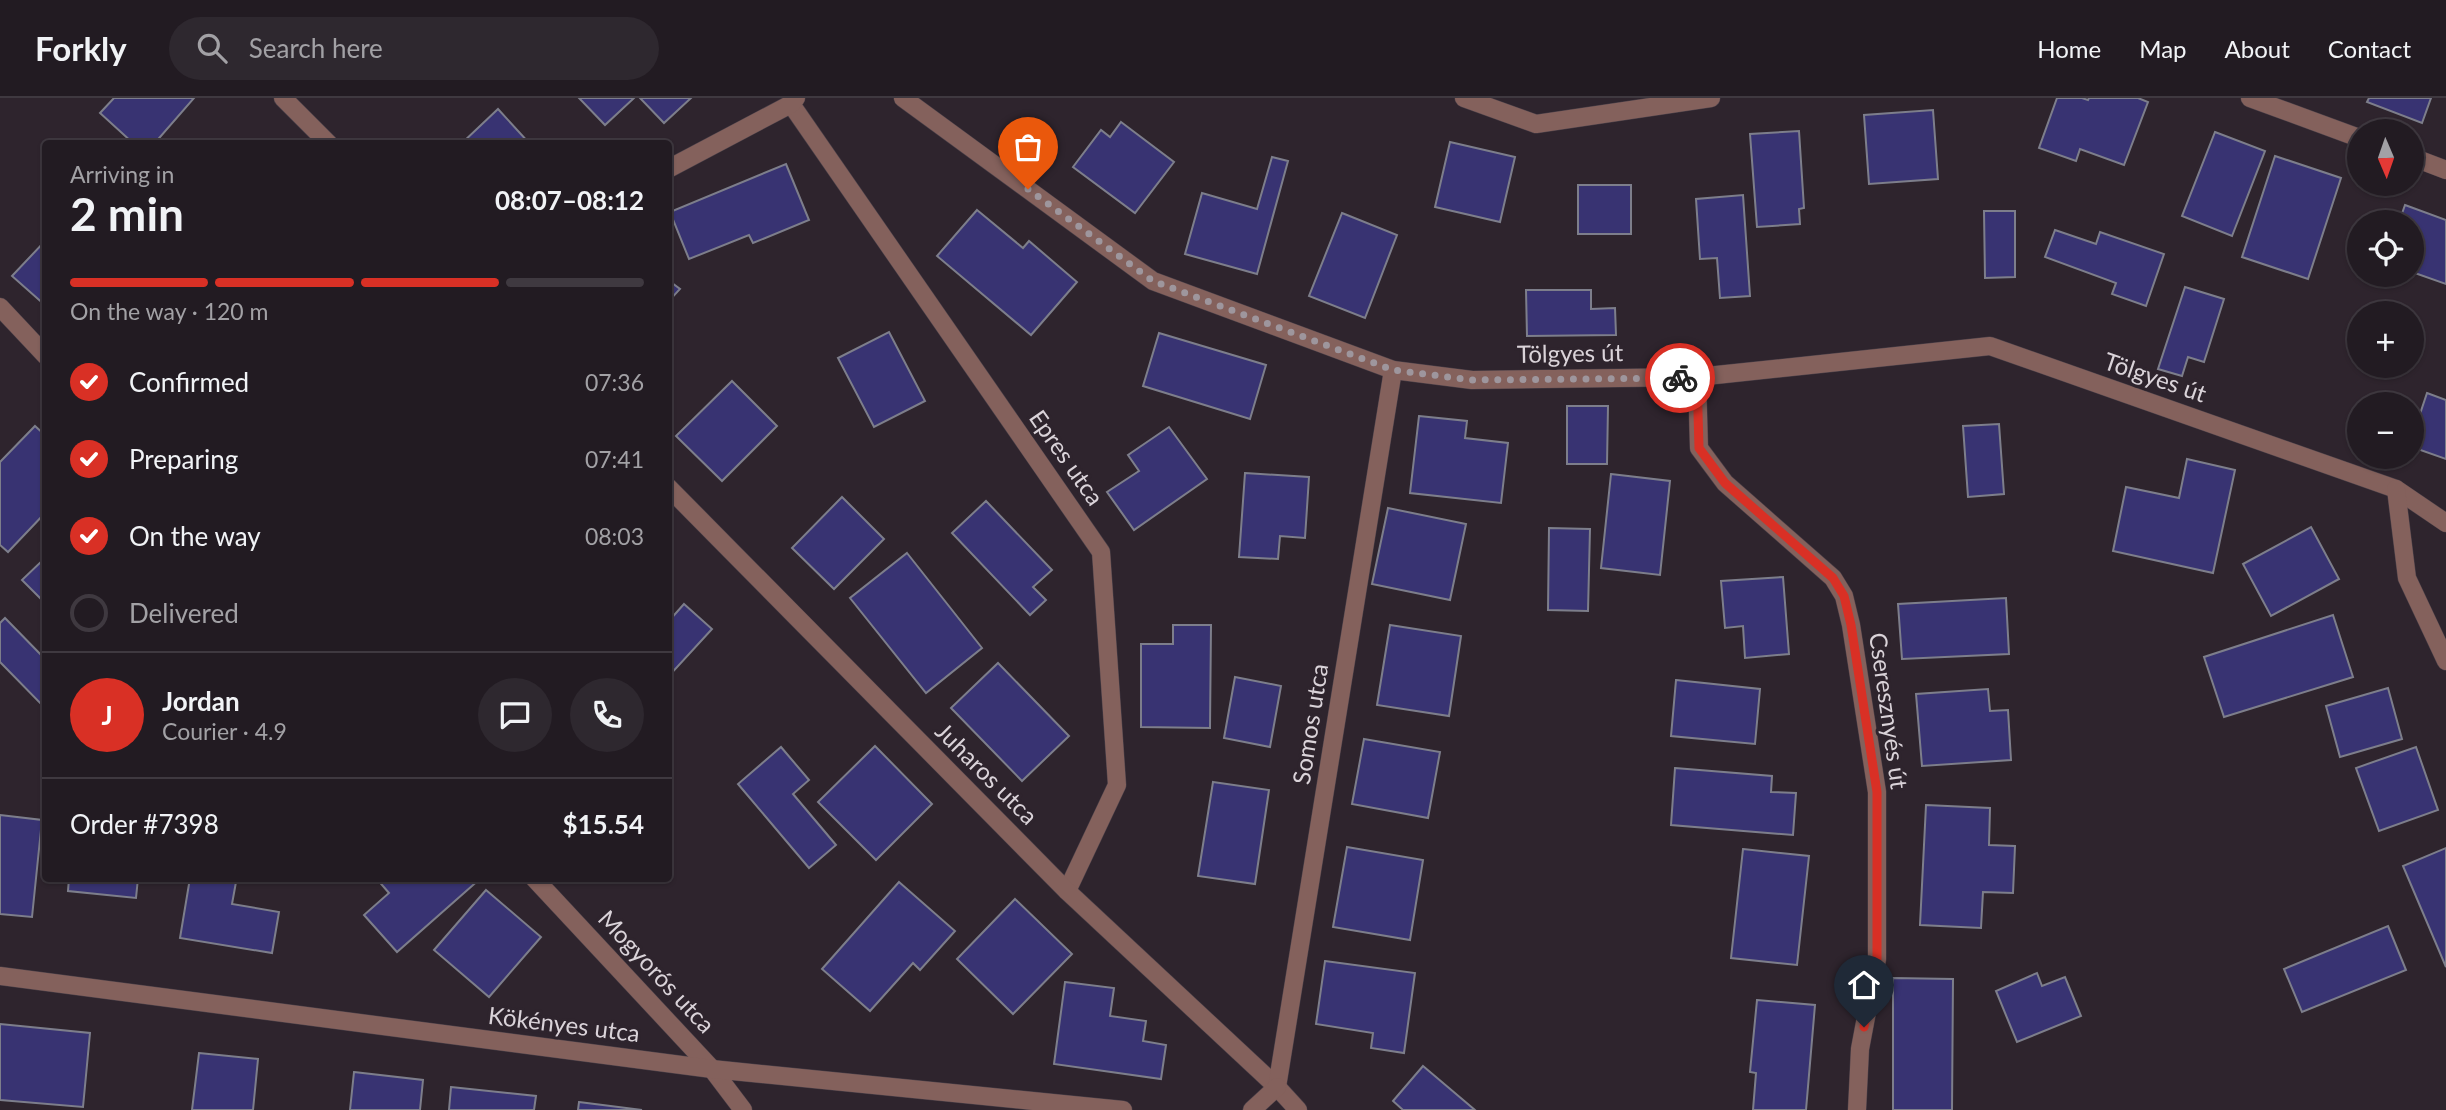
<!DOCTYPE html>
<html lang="en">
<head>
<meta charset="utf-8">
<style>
  body { margin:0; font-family:Lato,sans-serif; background:#2e282f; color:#f1f3f6; height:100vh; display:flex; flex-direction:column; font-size:26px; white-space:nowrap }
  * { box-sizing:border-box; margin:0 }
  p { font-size:23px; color:#a2a1a5 }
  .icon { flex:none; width:38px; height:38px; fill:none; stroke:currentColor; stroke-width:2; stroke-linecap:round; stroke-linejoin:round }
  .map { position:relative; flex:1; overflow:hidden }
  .panel { position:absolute; left:42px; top:42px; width:630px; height:742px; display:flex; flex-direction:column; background:#221b22; border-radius:7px; box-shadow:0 2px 5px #0004,0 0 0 2px #3f3940 }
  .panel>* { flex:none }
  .needle { width:46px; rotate:178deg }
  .controls { position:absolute; left:2347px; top:21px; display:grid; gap:14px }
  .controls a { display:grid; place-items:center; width:77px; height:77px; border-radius:50%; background:#221b22; box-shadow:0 2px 5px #0004,0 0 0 2px #3f3940; font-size:35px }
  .pin { position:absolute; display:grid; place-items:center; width:60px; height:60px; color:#fff; margin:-72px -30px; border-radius:50% 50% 50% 0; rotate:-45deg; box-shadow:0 0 7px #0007 }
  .pin .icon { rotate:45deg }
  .courier { position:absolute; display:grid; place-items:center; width:70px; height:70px; margin:-35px; border:5px solid #d93025; border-radius:50%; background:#fff; color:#222; box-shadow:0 2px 9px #0007 }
  .overview em { font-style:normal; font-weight:700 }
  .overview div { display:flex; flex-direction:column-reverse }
  .overview { display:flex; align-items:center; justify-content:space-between; height:119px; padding:0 28px }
  h1 { font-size:46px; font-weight:700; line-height:52px }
  .bar { display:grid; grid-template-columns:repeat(4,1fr); gap:10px 7px; align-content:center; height:84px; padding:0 28px }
  .bar i { height:9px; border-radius:5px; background:#3f3940 }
  .bar .on { background:#d93025 }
  .bar p { grid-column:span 4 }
  .line { display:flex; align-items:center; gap:18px; padding:0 28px; border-top:2px solid #3f3940 }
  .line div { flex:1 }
  .round { display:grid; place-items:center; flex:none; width:74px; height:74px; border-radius:37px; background:#2e282f }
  ol { padding:0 28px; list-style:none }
  li { display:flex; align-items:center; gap:21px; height:77px }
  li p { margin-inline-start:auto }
  li .icon { padding:7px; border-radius:50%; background:#d93025; color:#fff; stroke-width:4 }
  li:last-child { color:#a2a1a5 }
  li i { width:38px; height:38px; border:4px solid #3f3940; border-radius:50% }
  header { display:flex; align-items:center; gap:42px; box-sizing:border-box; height:98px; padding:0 35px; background:#221b22; border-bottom:2px solid #3f3940 }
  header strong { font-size:33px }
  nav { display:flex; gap:38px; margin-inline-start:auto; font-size:24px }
  .search { width:490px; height:63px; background:#2e282f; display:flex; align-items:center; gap:18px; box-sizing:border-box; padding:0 24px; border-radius:38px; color:#a2a1a5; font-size:26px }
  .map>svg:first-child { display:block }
  .building { fill:#383372; stroke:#7d7e8b; stroke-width:2 }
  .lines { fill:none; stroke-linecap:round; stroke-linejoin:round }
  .minor-casing { stroke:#4a4049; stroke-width:19 }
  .minor { stroke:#84615c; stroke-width:18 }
  .done { stroke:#9e969d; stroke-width:7; stroke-dasharray:0 12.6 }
  .route { stroke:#d93025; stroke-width:9 }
  .labels { text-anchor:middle; stroke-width:6; stroke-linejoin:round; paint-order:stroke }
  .street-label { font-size:24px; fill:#dad3d9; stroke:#2e242d }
</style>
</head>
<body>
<header>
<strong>Forkly</strong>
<div class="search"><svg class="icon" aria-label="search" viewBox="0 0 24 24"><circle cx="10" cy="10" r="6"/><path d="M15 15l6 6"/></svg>Search here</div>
<nav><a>Home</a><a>Map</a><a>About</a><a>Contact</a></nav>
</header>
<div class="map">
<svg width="2446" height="1012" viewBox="0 0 2446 1012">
  <rect width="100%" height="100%" fill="#2e242d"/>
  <g class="building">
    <polygon points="114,0 194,0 154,46 134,46 100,15"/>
    <polygon points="579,0 634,0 605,27"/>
    <polygon points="640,0 691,0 664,25"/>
    <polygon points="2057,0 2082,0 2088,2 2089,0 2138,0 2148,4 2124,67 2080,51 2076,63 2039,50"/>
    <polygon points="2369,0 2431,0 2422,25 2367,4"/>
    <polygon points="498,11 530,46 461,46"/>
    <polygon points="1933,12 1938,81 1869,86 1864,17"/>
    <polygon points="1121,24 1174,64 1135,115 1073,69 1101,32 1110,39"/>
    <polygon points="1799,33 1804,110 1799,111 1800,126 1757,129 1750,36"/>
    <polygon points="2215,34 2265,53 2232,138 2182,118"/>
    <polygon points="1450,44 1515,59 1500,124 1435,109"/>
    <polygon points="2275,58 2341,80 2308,181 2242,159"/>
    <polygon points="1272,59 1288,63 1257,176 1185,156 1202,95 1257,111"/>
    <polygon points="786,66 809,122 753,145 749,137 689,161 670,114"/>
    <rect x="1578" y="87" width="53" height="49"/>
    <polygon points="1743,97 1750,198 1720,200 1717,160 1700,161 1696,101"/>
    <polygon points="2405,107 2446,122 2446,186 2412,174 2412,124 2399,124"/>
    <polygon points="977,112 1023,150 1029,143 1077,184 1031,237 937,158"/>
    <polygon points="1984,113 2015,113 2015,179 1985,180"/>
    <polygon points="1342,115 1397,137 1365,220 1309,198"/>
    <polygon points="2055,132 2096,146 2100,134 2164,156 2146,208 2112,196 2116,185 2045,159"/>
    <polygon points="46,142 46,208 12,178"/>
    <polygon points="668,182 680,191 668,204"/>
    <polygon points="2185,189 2224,201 2204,264 2188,259 2182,278 2158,271"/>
    <polygon points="1526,192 1591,192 1591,211 1615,210 1616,237 1527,238"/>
    <polygon points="889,234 925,303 874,329 838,260"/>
    <polygon points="1159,235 1266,267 1250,321 1143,288"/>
    <polygon points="732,283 777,328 722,383 676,338"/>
    <polygon points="2427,295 2446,302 2446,361 2412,349 2412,340"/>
    <polygon points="1567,308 1608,308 1607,366 1567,366"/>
    <polygon points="1419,318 1467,323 1465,340 1508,345 1501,405 1410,395"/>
    <polygon points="1999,326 2004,396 1968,399 1963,328"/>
    <polygon points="35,328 46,338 46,414 8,454 0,447 0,364"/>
    <polygon points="1169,329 1207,381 1134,432 1107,394 1139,373 1128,357"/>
    <polygon points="2187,361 2235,372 2213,475 2113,453 2126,389 2179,400"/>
    <polygon points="1245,375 1309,379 1305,440 1280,438 1278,461 1239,459"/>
    <polygon points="1611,376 1670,383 1660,477 1601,470"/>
    <polygon points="842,399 884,441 834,491 792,450"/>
    <polygon points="986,403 1052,472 1033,489 1046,502 1030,517 952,435"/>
    <polygon points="1388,410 1466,426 1450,502 1372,486"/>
    <polygon points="2311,429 2339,481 2271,518 2243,466"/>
    <polygon points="1549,430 1590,431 1588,513 1548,512"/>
    <polygon points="907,455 982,550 926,595 850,500"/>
    <polygon points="46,459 46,506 22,482"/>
    <polygon points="1783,479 1789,556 1745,560 1743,528 1725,530 1721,483"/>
    <polygon points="2006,500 2009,556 1902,561 1898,506"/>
    <polygon points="684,506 712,531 668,579 668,524"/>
    <polygon points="2333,517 2353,579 2224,619 2204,559"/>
    <polygon points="5,520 46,562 44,609 0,564 0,525"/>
    <polygon points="1173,527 1211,527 1210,630 1141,629 1141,546 1173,546"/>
    <polygon points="1390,527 1461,538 1449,618 1377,607"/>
    <polygon points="998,565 1069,638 1022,683 951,610"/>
    <polygon points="1235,579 1281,588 1270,649 1224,640"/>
    <polygon points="1676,582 1760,591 1755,646 1671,638"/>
    <polygon points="2388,590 2402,641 2340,659 2326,608"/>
    <polygon points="1988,591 1990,613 2008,612 2011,662 1922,668 1916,596"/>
    <polygon points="1364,641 1440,654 1428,720 1352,706"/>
    <polygon points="875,648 932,706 876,762 818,704"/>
    <polygon points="781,649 809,682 793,696 836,747 809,770 738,686"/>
    <polygon points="2416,649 2438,712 2379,733 2356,670"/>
    <polygon points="1675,670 1772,678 1771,694 1796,695 1793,737 1671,727"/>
    <polygon points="1213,684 1269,692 1255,786 1198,778"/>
    <polygon points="1926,707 1990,710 1989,747 2015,748 2013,795 1983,794 1981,830 1920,827"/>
    <polygon points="0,717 42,722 32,819 0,816"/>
    <polygon points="1347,749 1423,762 1410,842 1333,829"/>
    <polygon points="2446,750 2446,869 2403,768"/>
    <polygon points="1743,751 1809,758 1797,867 1731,860"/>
    <polygon points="69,780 138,780 136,800 68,793"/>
    <polygon points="190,780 214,780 236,784 232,806 279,814 272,855 180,840"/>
    <polygon points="376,780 481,780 397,854 364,817 389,795"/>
    <polygon points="899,784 955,833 920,872 913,865 870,913 822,871"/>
    <polygon points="486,792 541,839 489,899 434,852"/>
    <polygon points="1015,801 1072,856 1013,916 957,861"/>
    <polygon points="2388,828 2406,872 2302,914 2284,871"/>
    <polygon points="1325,863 1415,875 1404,955 1371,950 1373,935 1316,926"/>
    <polygon points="2037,875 2042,888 2065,879 2081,918 2017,944 1996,893"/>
    <polygon points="1893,880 1953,881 1952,1012 1893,1012"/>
    <polygon points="1065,884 1114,890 1110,918 1146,923 1143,943 1166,947 1161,981 1054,966"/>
    <polygon points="1757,902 1815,907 1806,1012 1753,1012 1756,975 1750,974"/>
    <polygon points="0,926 90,935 83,1009 0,1002"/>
    <polygon points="199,955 258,961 253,1012 192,1012"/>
    <polygon points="1423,968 1475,1012 1403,1012 1393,1003"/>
    <polygon points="354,974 423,982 420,1012 350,1012"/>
    <polygon points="451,989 536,998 534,1012 449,1012"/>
    <polygon points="579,1004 642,1012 578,1012"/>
  </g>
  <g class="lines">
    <defs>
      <g id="minor">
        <polyline points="283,0 329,46"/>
        <polyline points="903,0 1153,183 1393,272 1472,282 1697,279 1990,248 2396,391 2446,425"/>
        <polyline points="1464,0 1536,26 1711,0"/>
        <polyline points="2250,0 2359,40"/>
        <polyline points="791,6 1101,454 1117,687 1067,793"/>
        <polyline points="2412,59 2446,72"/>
        <polyline points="668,71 791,6 796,0"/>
        <polyline points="0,209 46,258"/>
        <polyline points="1697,279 1699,350 1725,385 1833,480 1844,498 1851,527 1877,694 1877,861 1860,951 1857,1012"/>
        <polyline points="668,389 1067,793 1277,989 1298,1012"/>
        <polyline points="2396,391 2407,480 2446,563"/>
        <polyline points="534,780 712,971 743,1012"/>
        <polyline points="0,878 712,971 1123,1012"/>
        <polyline points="1277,989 1393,272"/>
        <polyline points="1252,1012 1277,989"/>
      </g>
    </defs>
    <use href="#minor" class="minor-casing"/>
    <use href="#minor" class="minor"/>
  </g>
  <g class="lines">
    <polyline class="done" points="1028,91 1153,183 1393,272 1472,282 1680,280"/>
    <polyline class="route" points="1680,280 1697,279 1699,350 1725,385 1833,480 1844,498 1851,527 1877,694 1877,861 1864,929"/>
  </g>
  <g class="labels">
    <g class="street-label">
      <text transform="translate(1570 256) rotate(-1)" y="8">Tölgyes út</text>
      <text transform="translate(2155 280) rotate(19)" y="8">Tölgyes út</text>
      <text transform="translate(1066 360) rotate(55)" y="8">Epres utca</text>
      <text transform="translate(1888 613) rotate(82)" y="8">Cseresznyés út</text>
      <text transform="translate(1311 626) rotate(-81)" y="8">Somos utca</text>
      <text transform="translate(986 676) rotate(45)" y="8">Juharos utca</text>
      <text transform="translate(656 874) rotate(47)" y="8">Mogyorós utca</text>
      <text transform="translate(564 927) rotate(7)" y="8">Kökényes utca</text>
    </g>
  </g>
</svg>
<div class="controls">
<a><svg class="needle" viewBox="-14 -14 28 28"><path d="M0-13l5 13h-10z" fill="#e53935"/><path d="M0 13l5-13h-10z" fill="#a2a1a5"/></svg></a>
<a><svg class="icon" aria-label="locate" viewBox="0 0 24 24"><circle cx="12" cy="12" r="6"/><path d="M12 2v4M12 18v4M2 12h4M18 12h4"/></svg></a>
<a>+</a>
<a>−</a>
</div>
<div class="pin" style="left:1028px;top:91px;background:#ea580c"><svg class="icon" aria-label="bag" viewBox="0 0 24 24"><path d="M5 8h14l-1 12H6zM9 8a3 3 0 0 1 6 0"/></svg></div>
<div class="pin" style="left:1864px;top:929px;background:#1f2937"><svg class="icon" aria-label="home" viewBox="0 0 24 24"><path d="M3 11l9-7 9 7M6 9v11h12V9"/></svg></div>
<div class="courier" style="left:1680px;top:280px"><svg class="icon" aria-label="bike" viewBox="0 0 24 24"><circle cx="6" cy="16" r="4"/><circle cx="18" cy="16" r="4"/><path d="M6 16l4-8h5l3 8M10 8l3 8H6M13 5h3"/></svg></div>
<section class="panel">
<div class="overview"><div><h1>2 min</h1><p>Arriving in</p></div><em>08:07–08:12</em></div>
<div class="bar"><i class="on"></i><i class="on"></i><i class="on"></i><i></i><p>On the way · 120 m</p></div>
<ol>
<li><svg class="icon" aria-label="check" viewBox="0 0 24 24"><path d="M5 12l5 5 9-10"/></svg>Confirmed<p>07:36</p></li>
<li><svg class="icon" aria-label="check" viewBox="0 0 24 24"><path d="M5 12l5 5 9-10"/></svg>Preparing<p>07:41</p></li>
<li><svg class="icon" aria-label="check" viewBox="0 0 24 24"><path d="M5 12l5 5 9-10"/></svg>On the way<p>08:03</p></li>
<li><i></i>Delivered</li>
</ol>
<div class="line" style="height:126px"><b class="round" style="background:#d93025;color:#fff">J</b><div><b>Jordan</b><p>Courier · 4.9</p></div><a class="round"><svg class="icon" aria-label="chat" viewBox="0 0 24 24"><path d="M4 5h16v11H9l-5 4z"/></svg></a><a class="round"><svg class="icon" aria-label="phone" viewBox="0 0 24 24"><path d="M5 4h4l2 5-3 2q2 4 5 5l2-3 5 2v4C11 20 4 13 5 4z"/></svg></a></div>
<div class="line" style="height:91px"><div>Order #7398</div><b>$15.54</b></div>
</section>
</div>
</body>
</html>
